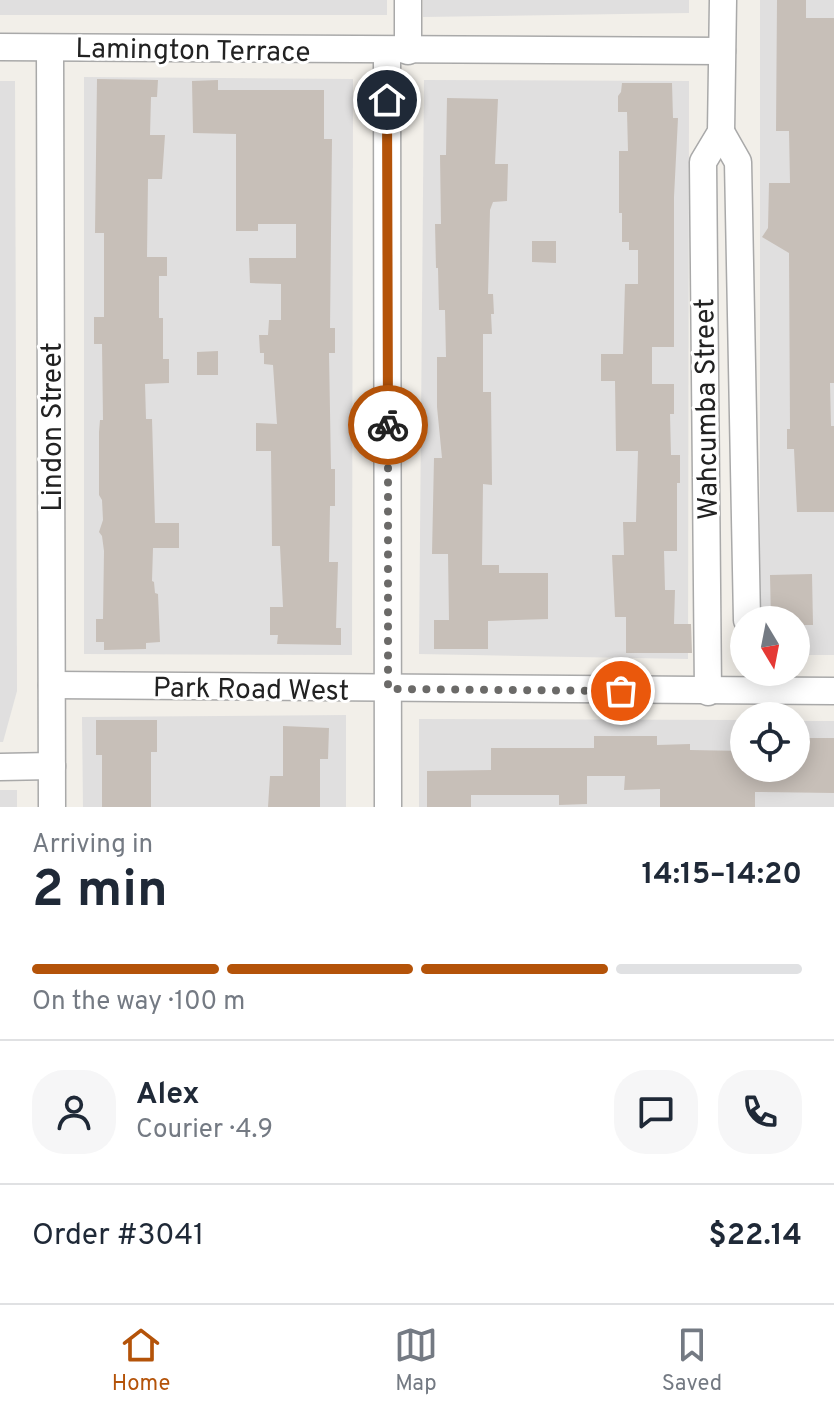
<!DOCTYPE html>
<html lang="en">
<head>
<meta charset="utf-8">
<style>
  body { margin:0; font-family:Overpass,sans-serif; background:#f6f6f7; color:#1f2937; height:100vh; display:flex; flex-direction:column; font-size:30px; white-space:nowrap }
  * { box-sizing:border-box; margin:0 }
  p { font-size:26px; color:#747a83 }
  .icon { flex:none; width:44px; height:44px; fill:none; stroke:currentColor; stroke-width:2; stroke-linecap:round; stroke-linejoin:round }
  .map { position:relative; height:807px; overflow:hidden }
  .panel { display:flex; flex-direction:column; background:#fff; flex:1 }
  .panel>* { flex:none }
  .needle { width:52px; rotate:170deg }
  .controls { position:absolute; left:730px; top:606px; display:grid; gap:16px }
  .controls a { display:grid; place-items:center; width:80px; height:80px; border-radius:50%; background:#fff; box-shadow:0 4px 20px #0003; font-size:40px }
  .pin { position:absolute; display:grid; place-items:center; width:68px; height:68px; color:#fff; margin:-34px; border:4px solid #fff; border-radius:50%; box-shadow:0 2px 8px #0007 }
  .courier { position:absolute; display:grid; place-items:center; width:80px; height:80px; margin:-40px; border:6px solid #b45309; border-radius:50%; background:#fff; color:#222; box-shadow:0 2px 10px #0007 }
  .headline em { font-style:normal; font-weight:700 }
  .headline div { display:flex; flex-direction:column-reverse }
  .headline { display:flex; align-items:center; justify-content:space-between; height:136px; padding:0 32px }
  h1 { font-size:52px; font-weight:700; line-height:60px }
  .bar { display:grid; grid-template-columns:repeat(4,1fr); gap:12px 8px; align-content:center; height:96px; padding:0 32px }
  .bar i { height:10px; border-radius:6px; background:#e0e1e3 }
  .bar .active { background:#b45309 }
  .bar p { grid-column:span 4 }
  .line { display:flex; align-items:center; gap:20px; padding:0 32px; border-top:2px solid #e0e1e3 }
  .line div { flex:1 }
  .round { display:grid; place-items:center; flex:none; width:84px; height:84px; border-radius:32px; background:#f6f6f7 }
  .tab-bar { display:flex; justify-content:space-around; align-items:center; height:112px; border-top:2px solid #e0e1e3; background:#fff; font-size:22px; color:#747a83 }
  .tab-bar a { display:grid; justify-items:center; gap:4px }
  .tab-bar .active { color:#b45309 }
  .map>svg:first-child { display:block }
  .residential { fill:#e0dfdf }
  .building { fill:#c7bfb8 }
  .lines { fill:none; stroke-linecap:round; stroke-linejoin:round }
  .street-casing { stroke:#a9a9a9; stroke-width:29 }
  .street { stroke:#fff; stroke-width:26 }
  .done { stroke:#6b6a68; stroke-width:8; stroke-dasharray:0 14.4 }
  .route { stroke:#b45309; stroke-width:10 }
  .labels { text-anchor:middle; stroke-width:6; stroke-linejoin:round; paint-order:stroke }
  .street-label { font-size:28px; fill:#222; stroke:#fff }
</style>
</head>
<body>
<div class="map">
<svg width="834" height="807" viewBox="0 0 834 807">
  <rect width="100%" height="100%" fill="#f2efe9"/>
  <g class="residential">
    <rect x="0" y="0" width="387" height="15"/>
    <polygon points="423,0 689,0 689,13 423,17"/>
    <polygon points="760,0 834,0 834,655 796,655 796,620 760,620"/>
    <polygon points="84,77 353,79 352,655 84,654"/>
    <polygon points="424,80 689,81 688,659 419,654"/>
    <polygon points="0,81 15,81 17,691 3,742 0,742"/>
    <polygon points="346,715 346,807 83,807 82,717"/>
    <polygon points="419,719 744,720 744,768 796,768 796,721 834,721 834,807 419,807"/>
    <rect x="0" y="790" width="17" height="17"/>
  </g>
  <g class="building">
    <polygon points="777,0 806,0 806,18 834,18 834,383 830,383 831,426 834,426 834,512 797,512 794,449 787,449 787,429 790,429 789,253 762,237 768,228 769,183 790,183 789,131 776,131"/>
    <polygon points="97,79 158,80 157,97 151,97 150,135 165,135 162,179 148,179 147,257 167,257 167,276 159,276 159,318 163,318 163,359 169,359 169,383 145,384 146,419 152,419 155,523 179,523 179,548 153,548 152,581 154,582 155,593 158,594 160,642 146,643 146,649 104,650 104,642 96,642 96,619 103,619 104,551 102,536 99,532 103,520 102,500 99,495 99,432 100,420 103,420 102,344 94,344 94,317 104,317 104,233 95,233"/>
    <polygon points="218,80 218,90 324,90 324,139 332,139 330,328 335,328 335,353 329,353 331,469 335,469 335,506 330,506 329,562 338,562 336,628 341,628 341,645 277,644 278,635 270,635 270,607 283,607 280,546 272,546 271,451 256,451 256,423 277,424 273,365 264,364 264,353 260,353 259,335 268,335 269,320 281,320 281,284 250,283 249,258 296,258 296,224 258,224 258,231 236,231 236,134 193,133 192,81"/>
    <polygon points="622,83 672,83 673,118 678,118 674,197 674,347 652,347 652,384 674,384 674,414 670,414 671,455 680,455 680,483 677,483 677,551 664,551 665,590 675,590 674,624 691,624 692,653 626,653 626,617 615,617 612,555 624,555 623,522 636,522 638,451 616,451 615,381 601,381 601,354 623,354 625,284 638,284 638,250 629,250 629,242 622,242 622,213 619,213 619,151 628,151 627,112 618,112 618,96 621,92"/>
    <polygon points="447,98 498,99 495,164 508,164 507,201 493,202 490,210 488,294 493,294 494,314 491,314 492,334 483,334 483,392 491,392 492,485 483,484 482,565 499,565 499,573 548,573 548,619 488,621 488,649 434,649 434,620 449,620 448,554 432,554 434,458 442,458 437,407 437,357 446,357 445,310 439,310 438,268 436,268 435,224 441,224 440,155 446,155"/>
    <polygon points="532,241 556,241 556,263 532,262"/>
    <polygon points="218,351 218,375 197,375 197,352"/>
    <polygon points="812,574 813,625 796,625 796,620 771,620 770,575"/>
    <polygon points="96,720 157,720 157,752 151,752 151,807 102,807 102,755 96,755"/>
    <polygon points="283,726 329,728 328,759 320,759 320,807 268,807 270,776 283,776"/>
    <polygon points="594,736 657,736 657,745 690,744 690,750 744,751 744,768 799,768 800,738 834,738 834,793 755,792 755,807 660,807 660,789 624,790 625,776 587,776 587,804 559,805 559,795 471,795 471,807 427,807 427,771 491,770 491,748 594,748"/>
  </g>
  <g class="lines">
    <defs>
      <g id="street">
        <polyline points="408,0 408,51"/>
        <polyline points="0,47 722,51"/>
        <polyline points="50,48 52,807"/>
        <polyline points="387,51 388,807"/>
        <polyline points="721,132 738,162 747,620"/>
        <polyline points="52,685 834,691"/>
        <polyline points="708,692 703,162 721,132 723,0"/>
        <polyline points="0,767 52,766"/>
      </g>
    </defs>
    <use href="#street" class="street-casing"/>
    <use href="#street" class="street"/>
  </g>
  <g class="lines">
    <polyline class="done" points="388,425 388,689 621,691"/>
    <polyline class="route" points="387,100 388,425"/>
  </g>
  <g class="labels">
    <g class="street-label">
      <text transform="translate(193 49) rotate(1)" y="10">Lamington Terrace</text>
      <text transform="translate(705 409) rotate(-91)" y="10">Wahcumba Street</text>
      <text transform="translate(51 427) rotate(-90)" y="10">Lindon Street</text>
      <text transform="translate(251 688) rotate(1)" y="10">Park Road West</text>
    </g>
  </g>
</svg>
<div class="controls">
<a><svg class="needle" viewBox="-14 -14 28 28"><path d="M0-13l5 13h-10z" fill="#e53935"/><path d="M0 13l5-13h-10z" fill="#747a83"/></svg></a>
<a><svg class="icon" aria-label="locate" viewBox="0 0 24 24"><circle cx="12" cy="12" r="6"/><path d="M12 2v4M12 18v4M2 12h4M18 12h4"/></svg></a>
</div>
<div class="pin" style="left:621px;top:691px;background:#ea580c"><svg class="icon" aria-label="bag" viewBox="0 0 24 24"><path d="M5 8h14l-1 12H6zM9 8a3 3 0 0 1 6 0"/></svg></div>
<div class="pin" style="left:387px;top:100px;background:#1f2937"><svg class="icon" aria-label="home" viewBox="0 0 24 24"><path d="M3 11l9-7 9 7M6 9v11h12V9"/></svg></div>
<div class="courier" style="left:388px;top:425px"><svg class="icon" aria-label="bike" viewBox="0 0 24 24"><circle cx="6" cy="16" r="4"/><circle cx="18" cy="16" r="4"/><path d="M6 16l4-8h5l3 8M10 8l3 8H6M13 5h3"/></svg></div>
</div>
<section class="panel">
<div class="headline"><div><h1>2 min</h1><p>Arriving in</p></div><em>14:15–14:20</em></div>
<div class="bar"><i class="active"></i><i class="active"></i><i class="active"></i><i></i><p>On the way · 100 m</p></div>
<div class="line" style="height:144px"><a class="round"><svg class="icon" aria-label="person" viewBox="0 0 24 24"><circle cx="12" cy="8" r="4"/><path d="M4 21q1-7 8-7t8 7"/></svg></a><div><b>Alex</b><p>Courier · 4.9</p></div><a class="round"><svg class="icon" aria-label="chat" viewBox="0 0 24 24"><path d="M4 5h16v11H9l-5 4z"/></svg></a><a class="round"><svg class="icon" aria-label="phone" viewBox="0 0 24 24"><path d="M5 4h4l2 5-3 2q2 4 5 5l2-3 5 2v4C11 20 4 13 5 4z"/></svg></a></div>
<div class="line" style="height:104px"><div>Order #3041</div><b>$22.14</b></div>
</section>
<nav class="tab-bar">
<a class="active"><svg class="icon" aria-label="home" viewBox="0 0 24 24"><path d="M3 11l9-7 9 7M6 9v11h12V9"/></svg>Home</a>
<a><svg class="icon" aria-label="map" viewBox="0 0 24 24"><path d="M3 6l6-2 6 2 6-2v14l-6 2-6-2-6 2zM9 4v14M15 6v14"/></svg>Map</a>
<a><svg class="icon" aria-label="saved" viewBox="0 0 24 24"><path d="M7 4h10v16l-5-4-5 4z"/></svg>Saved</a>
</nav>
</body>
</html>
